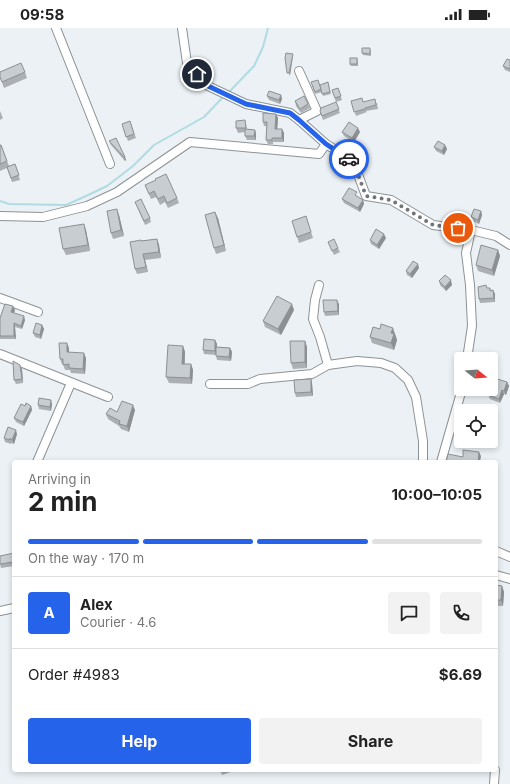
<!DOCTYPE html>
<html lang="en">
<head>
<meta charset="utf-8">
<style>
  body { margin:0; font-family:Inter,sans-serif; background:#f2f2f2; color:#222; height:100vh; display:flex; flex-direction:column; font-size:15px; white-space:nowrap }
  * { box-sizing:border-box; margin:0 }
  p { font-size:13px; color:#767676 }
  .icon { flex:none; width:22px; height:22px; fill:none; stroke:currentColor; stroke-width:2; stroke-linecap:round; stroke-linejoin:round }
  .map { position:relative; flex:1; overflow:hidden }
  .side { position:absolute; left:12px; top:432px; width:486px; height:312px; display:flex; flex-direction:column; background:#fff; border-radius:4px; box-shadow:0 2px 6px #0003 }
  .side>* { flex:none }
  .needle { width:26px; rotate:107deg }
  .buttons { position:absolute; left:454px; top:324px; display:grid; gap:8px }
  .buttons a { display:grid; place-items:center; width:44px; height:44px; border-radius:4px; background:#fff; box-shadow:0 2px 6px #0003; font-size:20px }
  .pin { position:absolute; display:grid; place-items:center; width:34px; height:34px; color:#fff; margin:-17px; border:2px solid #fff; border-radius:50%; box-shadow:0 1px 4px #0007 }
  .courier { position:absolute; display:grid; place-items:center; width:40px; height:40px; margin:-20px; border:3px solid #2563eb; border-radius:50%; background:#fff; color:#222; box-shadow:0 1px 5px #0007 }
  .headline em { font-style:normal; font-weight:700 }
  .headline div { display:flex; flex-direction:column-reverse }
  .headline { display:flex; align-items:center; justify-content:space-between; height:68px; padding:0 16px }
  h1 { font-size:26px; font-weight:700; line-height:30px }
  .bar { display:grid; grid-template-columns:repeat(4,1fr); gap:6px 4px; align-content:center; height:48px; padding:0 16px }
  .bar i { height:5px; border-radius:3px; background:#e0e0e0 }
  .bar .current { background:#2563eb }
  .bar p { grid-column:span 4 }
  .line { display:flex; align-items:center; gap:10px; padding:0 16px; border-top:1px solid #e0e0e0 }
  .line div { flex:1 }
  .round { display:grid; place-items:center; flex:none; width:42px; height:42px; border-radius:4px; background:#f2f2f2 }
  .action { display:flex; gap:8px; margin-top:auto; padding:8px 16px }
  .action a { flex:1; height:46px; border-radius:4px; background:#2563eb; color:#fff; font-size:16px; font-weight:700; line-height:46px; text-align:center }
  .action a+a { background:#f2f2f2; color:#222 }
  .status { display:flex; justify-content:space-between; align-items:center; height:28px; padding:0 20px; background:#fff; direction:ltr }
  .status svg { height:11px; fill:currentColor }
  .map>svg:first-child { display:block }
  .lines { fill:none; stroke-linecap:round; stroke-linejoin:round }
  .stream { stroke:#b1dbe3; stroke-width:2 }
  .street-casing { stroke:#8d9296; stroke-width:10 }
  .street { stroke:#fff; stroke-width:8 }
  .wall { fill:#acb0b4 }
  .shaded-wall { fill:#8c9092 }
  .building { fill:#c8cdd1; stroke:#8c9092 }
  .done { stroke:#737678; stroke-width:4; stroke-dasharray:0 7.2 }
  .route { stroke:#2563eb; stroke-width:5 }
</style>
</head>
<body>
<div class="status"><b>09:58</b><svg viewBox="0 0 49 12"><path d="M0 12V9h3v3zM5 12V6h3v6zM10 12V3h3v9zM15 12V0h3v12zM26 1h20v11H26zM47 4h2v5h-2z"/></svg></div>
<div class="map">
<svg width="510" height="756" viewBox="0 0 510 756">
  <rect width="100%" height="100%" fill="#ebf1f5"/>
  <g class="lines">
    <g class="stream">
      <polyline points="228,65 254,38 263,19 268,0"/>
      <polyline points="0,173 9,176 66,177 86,168 107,158 133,138 154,117 204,89 224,68"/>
    </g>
    <defs>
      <g id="street">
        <polyline points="56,0 110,136"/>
        <polyline points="182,0 187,35 206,57 246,76 290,85 299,92 326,116 353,133 366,168 391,172 433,197 471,202"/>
        <polyline points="299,43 317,83 299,92"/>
        <polyline points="0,188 43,189 87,178 117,164 190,114 319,126 326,116"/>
        <polyline points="319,257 315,272 313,291 320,309 328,337"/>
        <polyline points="0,270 38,284"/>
        <polyline points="0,326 108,369"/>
        <polyline points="467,331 472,298 470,257 466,225 471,202 496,208 510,217"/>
        <polyline points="210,356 248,356 260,351 312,346 328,337 357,333 381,335 395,340 408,352 416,369 423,413 423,434"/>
        <polyline points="37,434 71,355"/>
        <polyline points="441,434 462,361"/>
        <polyline points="496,523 510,529"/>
        <polyline points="496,547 510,551"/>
        <polyline points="0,583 14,580"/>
        <polyline points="494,756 495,742"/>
      </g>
    </defs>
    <use href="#street" class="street-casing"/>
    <use href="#street" class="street"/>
  </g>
  <g class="wall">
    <polygon points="371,22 371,28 363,27 362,25"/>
    <polygon points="357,30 358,32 358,38 351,38 350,36"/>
    <polygon points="510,32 510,44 505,42 503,38"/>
    <polygon points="25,44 27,50 4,60 0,49"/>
    <polygon points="311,54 321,61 328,54 331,66 323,68 322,64 315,66"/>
    <polygon points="338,60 342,72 336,74 332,62"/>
    <polygon points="281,67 282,71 280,76 269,72 267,68"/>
    <polygon points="295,73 308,76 310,80 301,85 296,78"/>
    <polygon points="351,73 377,75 378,81 366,83 367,84 356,88"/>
    <polygon points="336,74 340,85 323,92 320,83"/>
    <polygon points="0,83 3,90 0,92"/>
    <polygon points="276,86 278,90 277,101 282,101 284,105 284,114 273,114 273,116 268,116 266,112 267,98 264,98 263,94"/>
    <polygon points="245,92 246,96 247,101 255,102 256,106 256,112 247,112 245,108 245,104 238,105 236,100"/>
    <polygon points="130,93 136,110 128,113 122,96"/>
    <polygon points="342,104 360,104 354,114 344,108"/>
    <polygon points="109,113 125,129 126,132 125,133 111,117"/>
    <polygon points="0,117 1,117 9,138 15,136 20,152 12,154 7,140 0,143"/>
    <polygon points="445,117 447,121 444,127 436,123 434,119"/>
    <polygon points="145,157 177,170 179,175 168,180 165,174 160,177 156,169 151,171"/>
    <polygon points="358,168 358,169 363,172 364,176 360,184 344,175 342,171"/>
    <polygon points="135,174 150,190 151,194 145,197"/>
    <polygon points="481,183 482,187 479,196 472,193 471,189"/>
    <polygon points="119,187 124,208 113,211 111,205"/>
    <polygon points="306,188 313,210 299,215 292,193"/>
    <polygon points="218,190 226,223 216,226 214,220"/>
    <polygon points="86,202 90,223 66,227 63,221"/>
    <polygon points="386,210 379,221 371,216 370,212"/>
    <polygon points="157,211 159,217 161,230 145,232 148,244 137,246 135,241 141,213"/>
    <polygon points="328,214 338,220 340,224 334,227"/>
    <polygon points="498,222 500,228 494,248 478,243 476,237"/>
    <polygon points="419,240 412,250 407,247 406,243"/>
    <polygon points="439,253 452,257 446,263 440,257"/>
    <polygon points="487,260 490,260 491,263 493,262 495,266 495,274 480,275 479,271"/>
    <polygon points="339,276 339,287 325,288 324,284"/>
    <polygon points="13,278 15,282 14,285 25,292 22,301 15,299 16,311 0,311 0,290"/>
    <polygon points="294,282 281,307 265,299 263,293"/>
    <polygon points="42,297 44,301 41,311 35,309 33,305"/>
    <polygon points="395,306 397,312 394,322 372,315 370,309"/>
    <polygon points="215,312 217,316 217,319 230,320 232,324 231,333 217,332 216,327 204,326 203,322"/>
    <polygon points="305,313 307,319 307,340 293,341 291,335"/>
    <polygon points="183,318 185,324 185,336 191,336 193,342 192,356 169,355 166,349"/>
    <polygon points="69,320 69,324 86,330 85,346 71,345 70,342 65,342 63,336 62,336 60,331"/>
    <polygon points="22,341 23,355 16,356 14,352"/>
    <polygon points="311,351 312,355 313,368 296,369 295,365"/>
    <polygon points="507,354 509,358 506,367 504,366 500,375 490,371 488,367"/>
    <polygon points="52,376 51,383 39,381 38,377"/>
    <polygon points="25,378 31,378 32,382 24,398 16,394 14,390"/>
    <polygon points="135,382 129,404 121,401 119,398 108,391 106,386"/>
    <polygon points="17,406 14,416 11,415 11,416 5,414 4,410"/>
    <polygon points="14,525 14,538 1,540 0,536"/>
    <polygon points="496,557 502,558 504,564 503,578 496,578"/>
    <polygon points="220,742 233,742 234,743 222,747"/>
  </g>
  <g class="shaded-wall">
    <polygon points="293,26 293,28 290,48 289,45"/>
    <polygon points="281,67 282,71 280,76 279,72"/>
    <polygon points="276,86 278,90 277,105 275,101"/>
    <polygon points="358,100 360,104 354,114 352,110"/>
    <polygon points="282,101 284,105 284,114 282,110"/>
    <polygon points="255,102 256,106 256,112 254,108"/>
    <polygon points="445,117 447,121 444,127 442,123"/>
    <polygon points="124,129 125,129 126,132 125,133"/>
    <polygon points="363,172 364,176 360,184 358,180"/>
    <polygon points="117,181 119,187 124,208 121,202"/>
    <polygon points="481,183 482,187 479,196 478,192"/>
    <polygon points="215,184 218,190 226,223 224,217"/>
    <polygon points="84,196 86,202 90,223 88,217"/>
    <polygon points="384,206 386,210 379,221 377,217"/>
    <polygon points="157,211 159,217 161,230 159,224"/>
    <polygon points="498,222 500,228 494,248 492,242"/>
    <polygon points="143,226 145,232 148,244 146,239"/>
    <polygon points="418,236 419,240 412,250 410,246"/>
    <polygon points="451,252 452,257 446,263 445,259"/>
    <polygon points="493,262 495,266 495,274 494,270"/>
    <polygon points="337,272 339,276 339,287 338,283"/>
    <polygon points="292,276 294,282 281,307 278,301"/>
    <polygon points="13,278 15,282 13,288 11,284"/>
    <polygon points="24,288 25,292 22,301 21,298"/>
    <polygon points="14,295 15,299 16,311 14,308"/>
    <polygon points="42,297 44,301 41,311 40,307"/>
    <polygon points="393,300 397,312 394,322 391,315 391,305"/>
    <polygon points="215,312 217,316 216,327 215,323"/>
    <polygon points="305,313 307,319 307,340 305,334"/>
    <polygon points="67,315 69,320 69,329 67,324"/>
    <polygon points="183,318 185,324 184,342 182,336"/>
    <polygon points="230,320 232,324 231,333 229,329"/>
    <polygon points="84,325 86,330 85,346 83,341"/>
    <polygon points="191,336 193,342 192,356 190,350"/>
    <polygon points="20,337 22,341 23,355 22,351"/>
    <polygon points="311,351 312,355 313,368 311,364"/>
    <polygon points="507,354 509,358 506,367 504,363"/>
    <polygon points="502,362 504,366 500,375 499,371"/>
    <polygon points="51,372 52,376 51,383 50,379"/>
    <polygon points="133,377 135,382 129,404 127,398"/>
    <polygon points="31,378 32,382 24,398 23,394"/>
    <polygon points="16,402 17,406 14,416 12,412"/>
    <polygon points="479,424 481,428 480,434 478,434"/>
    <polygon points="502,558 504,564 503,578 501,572"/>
  </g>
  <g class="building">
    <polygon points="362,20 370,20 370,26 362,25"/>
    <polygon points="286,25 293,26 289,45 287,45 285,30"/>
    <rect x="350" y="30" width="7" height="6"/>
    <polygon points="507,31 510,32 510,41 503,38"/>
    <polygon points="21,35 25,44 2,54 0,49 0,44"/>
    <polygon points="318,52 321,61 315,64 311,54"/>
    <polygon points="328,54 330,64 322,66 320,57"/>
    <polygon points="338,60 341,68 335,70 332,62"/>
    <polygon points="269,63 281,67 279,72 267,68"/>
    <polygon points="304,68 308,76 300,81 295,73"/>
    <polygon points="362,70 363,74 375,71 376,77 365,80 365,81 354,84 351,73"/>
    <polygon points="336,74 339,81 322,88 320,83 321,80"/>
    <polygon points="263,85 276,86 275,101 282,101 282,110 272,110 272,112 266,112 267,94 263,94"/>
    <polygon points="245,92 246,100 236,100 236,93"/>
    <polygon points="130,93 134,106 126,109 122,96"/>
    <polygon points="349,94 358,100 352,110 342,104"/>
    <polygon points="245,101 255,102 254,108 245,108"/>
    <polygon points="116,110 125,129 124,129 109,113"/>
    <polygon points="438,113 445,117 442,123 434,119"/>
    <polygon points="0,117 1,117 7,133 0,136"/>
    <polygon points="15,136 19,147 11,150 7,139"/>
    <polygon points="166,146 177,170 167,175 164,168 158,171 154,163 149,166 145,157 156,152 155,151"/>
    <polygon points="349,160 357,164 355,167 363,172 358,180 342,171"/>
    <polygon points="141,171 150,190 144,193 135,174"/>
    <polygon points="117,181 121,202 111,205 107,183"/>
    <polygon points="474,181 481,183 478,192 471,189"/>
    <polygon points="215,184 224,217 214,220 205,187"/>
    <polygon points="306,188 311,204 297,209 292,193"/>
    <polygon points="84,196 88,217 63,221 59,200"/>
    <polygon points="376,201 384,206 377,217 370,212"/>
    <polygon points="157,211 159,224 143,226 146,239 135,241 130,214 141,212 141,213"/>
    <polygon points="334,211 338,220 332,223 328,214"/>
    <polygon points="481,217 498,222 492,242 476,237"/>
    <polygon points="413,233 418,236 410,246 406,243"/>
    <polygon points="445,247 451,252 445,259 439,253"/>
    <polygon points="486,257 487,260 490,260 490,263 493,262 494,270 479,271 478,259"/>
    <polygon points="277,268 292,276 278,301 263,293"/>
    <polygon points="323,272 337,272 338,283 324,284"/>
    <polygon points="5,276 13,278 11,284 24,288 21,298 14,295 14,308 0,308 0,290"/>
    <polygon points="36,295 42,297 40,307 33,305"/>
    <polygon points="381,296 393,300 391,305 394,306 391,315 370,309 373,299 380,301"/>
    <polygon points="204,311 215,312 215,323 203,322"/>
    <polygon points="290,313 305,313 305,334 291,335"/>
    <polygon points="59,315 67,315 67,324 84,325 83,341 69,340 69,336 63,337 63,331 60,331"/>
    <polygon points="168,317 183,318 182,336 191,336 190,350 166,349"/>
    <polygon points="216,319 230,320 229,329 216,328"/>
    <polygon points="13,333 20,337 22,351 14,352"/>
    <polygon points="494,350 507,354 504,363 502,362 499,371 488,367 490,361 491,361 491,359"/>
    <polygon points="311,351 311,364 295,365 294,352"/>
    <polygon points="39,370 51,372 50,379 38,377"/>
    <polygon points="122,373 133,377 127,398 119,396 120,393 106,386 110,380 117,384"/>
    <polygon points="26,375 31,378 23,394 14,390 21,376 25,378"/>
    <polygon points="8,399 16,402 12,412 10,410 9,412 4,410"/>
    <polygon points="463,422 479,424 478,434 456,433 456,434 446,434 448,426 463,429"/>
    <polygon points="14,525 14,534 0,536 0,528"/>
    <polygon points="496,557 502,558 501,572 496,572"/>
  </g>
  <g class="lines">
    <polyline class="done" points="349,131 353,133 366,168 391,172 433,197 458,200"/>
    <polyline class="route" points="197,46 206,57 246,76 290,85 299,92 326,116 349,131"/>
  </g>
</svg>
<div class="buttons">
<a><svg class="needle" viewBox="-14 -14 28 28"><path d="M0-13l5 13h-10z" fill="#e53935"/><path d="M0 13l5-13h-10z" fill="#767676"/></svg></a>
<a><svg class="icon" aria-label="locate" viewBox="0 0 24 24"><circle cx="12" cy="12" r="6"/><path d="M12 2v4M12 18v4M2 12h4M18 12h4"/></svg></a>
</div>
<div class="pin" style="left:458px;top:200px;background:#ea580c"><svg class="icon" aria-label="bag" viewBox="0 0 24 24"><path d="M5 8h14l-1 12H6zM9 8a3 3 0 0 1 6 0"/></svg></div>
<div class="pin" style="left:197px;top:46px;background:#1f2937"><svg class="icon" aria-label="home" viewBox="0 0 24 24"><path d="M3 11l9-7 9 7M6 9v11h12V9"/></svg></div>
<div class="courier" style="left:349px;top:131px"><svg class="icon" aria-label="car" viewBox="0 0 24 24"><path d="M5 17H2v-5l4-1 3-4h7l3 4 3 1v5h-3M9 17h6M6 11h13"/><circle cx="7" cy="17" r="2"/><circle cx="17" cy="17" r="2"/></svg></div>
<section class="side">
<div class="headline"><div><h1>2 min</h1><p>Arriving in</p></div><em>10:00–10:05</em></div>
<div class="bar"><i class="current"></i><i class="current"></i><i class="current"></i><i></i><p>On the way · 170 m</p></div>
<div class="line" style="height:72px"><b class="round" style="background:#2563eb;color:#fff">A</b><div><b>Alex</b><p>Courier · 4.6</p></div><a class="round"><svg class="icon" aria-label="chat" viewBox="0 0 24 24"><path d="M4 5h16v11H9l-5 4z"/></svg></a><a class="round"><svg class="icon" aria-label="phone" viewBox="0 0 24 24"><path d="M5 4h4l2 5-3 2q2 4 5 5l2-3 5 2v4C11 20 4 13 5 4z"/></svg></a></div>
<div class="line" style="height:52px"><div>Order #4983</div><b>$6.69</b></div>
<div class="action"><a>Help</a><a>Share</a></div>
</section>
</div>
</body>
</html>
